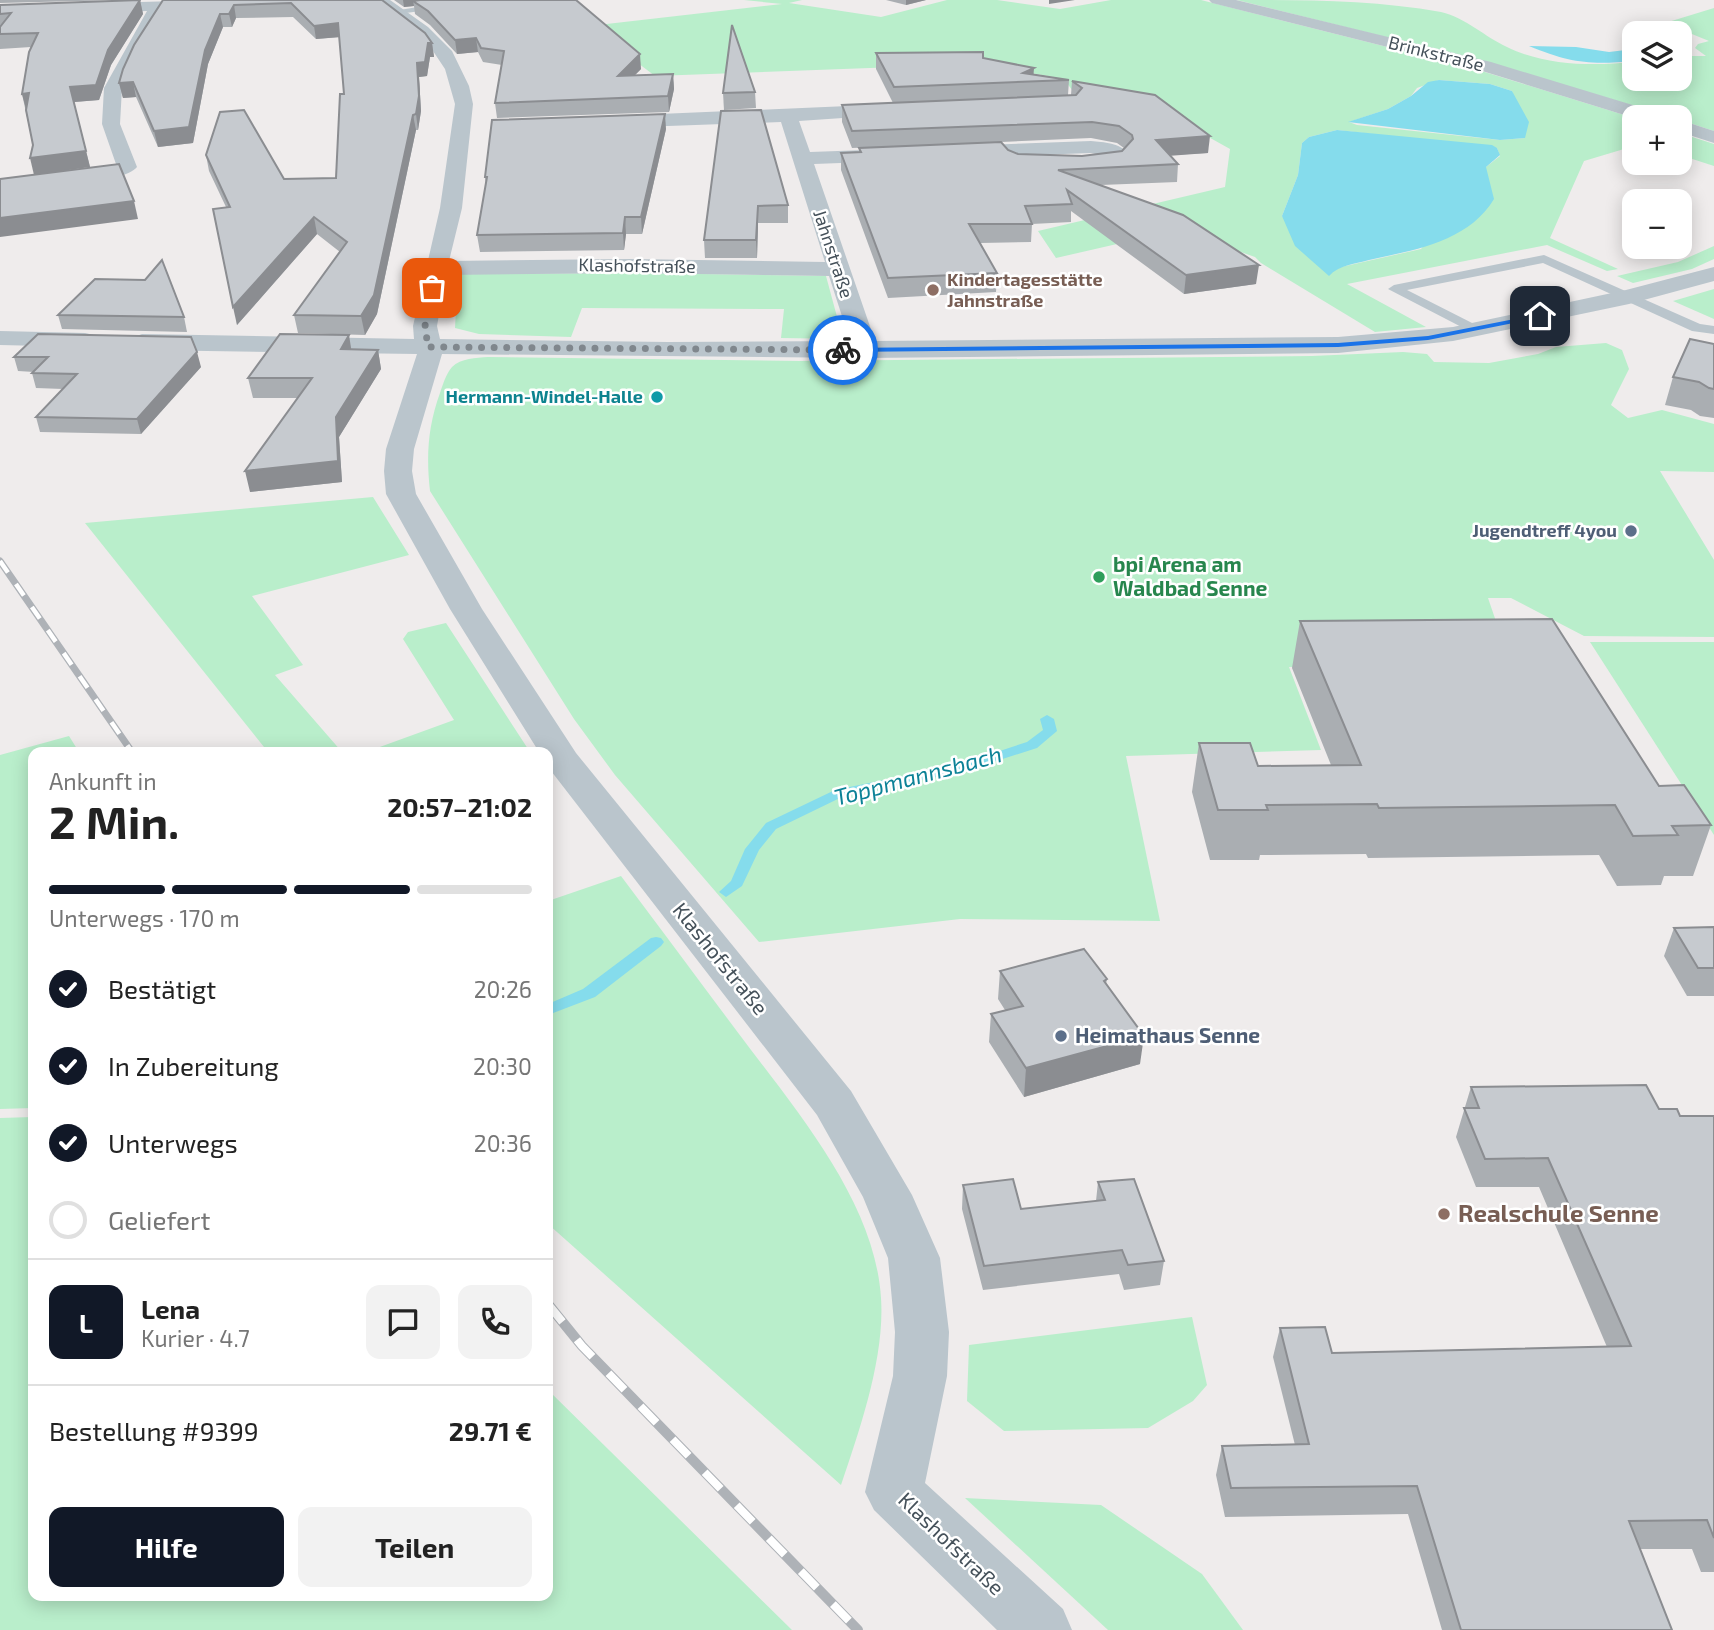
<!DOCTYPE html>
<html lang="de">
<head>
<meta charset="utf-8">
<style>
  body { margin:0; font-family:"Exo 2",sans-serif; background:#f2f2f2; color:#222; height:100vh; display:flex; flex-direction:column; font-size:26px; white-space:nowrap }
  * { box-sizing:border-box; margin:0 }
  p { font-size:23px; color:#767676 }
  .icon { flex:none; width:38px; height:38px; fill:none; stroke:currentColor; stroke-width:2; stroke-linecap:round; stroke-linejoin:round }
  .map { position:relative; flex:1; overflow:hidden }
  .drawer { position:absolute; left:28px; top:747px; width:525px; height:854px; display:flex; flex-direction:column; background:#fff; border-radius:14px; box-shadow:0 4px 18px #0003 }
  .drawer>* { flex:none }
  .controls { position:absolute; left:1622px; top:21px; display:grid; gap:14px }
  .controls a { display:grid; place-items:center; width:70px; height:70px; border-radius:14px; background:#fff; box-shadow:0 4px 18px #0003; font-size:35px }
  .pin { position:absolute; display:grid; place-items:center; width:60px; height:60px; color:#fff; margin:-30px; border-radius:14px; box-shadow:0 4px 10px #0006 }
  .courier { position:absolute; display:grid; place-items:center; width:70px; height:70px; margin:-35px; border:5px solid #1a73e8; border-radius:50%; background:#fff; color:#222; box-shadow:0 2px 9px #0007 }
  .headline em { font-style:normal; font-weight:700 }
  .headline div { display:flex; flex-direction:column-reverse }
  .headline { display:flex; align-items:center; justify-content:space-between; height:119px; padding:0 21px }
  h1 { font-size:46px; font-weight:700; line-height:52px }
  .bar { display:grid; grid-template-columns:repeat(4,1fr); gap:10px 7px; align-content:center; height:84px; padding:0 21px }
  .bar i { height:9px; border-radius:5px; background:#e0e0e0 }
  .bar .active { background:#111827 }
  .bar p { grid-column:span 4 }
  .line { display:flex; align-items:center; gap:18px; padding:0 21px; border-top:2px solid #e0e0e0 }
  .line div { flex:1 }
  .round { display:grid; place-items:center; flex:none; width:74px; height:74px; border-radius:14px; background:#f2f2f2 }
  ol { padding:0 21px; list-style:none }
  li { display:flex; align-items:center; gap:21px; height:77px }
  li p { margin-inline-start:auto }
  li .icon { padding:7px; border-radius:50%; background:#111827; color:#fff; stroke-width:4 }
  li:last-child { color:#767676 }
  li i { width:38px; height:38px; border:4px solid #e0e0e0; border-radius:50% }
  .button { display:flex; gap:14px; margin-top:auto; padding:14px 21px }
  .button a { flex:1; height:80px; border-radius:14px; background:#111827; color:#fff; font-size:28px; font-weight:700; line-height:80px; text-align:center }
  .button a+a { background:#f2f2f2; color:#222 }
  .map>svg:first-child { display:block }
  .green { fill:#b9eecb; fill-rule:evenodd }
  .water { fill:#85dcec }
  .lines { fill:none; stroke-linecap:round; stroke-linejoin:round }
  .stream { fill:#85dcec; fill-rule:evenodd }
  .lane { fill:#bac5cc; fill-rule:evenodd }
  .street { fill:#bac5cc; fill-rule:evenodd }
  .rail-far1-casing { stroke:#aeb2b7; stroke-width:7 }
  .rail-casing { stroke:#aeb2b7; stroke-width:10 }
  .rail-far1 { stroke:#fff; stroke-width:4.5; stroke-dasharray:14; stroke-linecap:butt }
  .rail { stroke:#fff; stroke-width:8; stroke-dasharray:23; stroke-linecap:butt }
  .wall { fill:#aaaeb2; fill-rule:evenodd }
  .shaded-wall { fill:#8b8d91 }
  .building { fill:#c6cacf; stroke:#8b8d91; stroke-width:2 }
  .route { fill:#1a73e8 }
  .done { stroke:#80878d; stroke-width:7; stroke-dasharray:0 12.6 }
  .education-dot { fill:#8d6e63; stroke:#fff; stroke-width:2.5 }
  .culture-dot { fill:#0f9aa8; stroke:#fff; stroke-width:2.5 }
  .service-dot { fill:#5c6f8a; stroke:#fff; stroke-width:2.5 }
  .leisure-dot { fill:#2e9e5b; stroke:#fff; stroke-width:2.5 }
  .labels { text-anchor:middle; stroke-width:5; stroke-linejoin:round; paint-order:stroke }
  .far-street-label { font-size:18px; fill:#45515a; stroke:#fff }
  .far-education-label { font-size:18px; font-weight:bold; fill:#785e54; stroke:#fff; text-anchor:start }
  .far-culture-label { font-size:18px; font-weight:bold; fill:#0d838f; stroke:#fff; text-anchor:end }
  .far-service-label { font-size:18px; font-weight:bold; fill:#4e5e75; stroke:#fff; text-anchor:end }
  .leisure-label { font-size:21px; font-weight:bold; fill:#27864d; stroke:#fff; text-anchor:start }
  .street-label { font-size:21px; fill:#45515a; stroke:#fff }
  .service-label { font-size:21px; font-weight:bold; fill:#4e5e75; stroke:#fff; text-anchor:start }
  .water-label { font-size:23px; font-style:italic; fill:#0c8297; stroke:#fff }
  .near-education-label { font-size:24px; font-weight:bold; fill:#785e54; stroke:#fff; text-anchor:start }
</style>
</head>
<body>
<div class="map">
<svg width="1714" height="1630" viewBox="0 0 1714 1630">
  <rect width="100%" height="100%" fill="#efecec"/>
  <g class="green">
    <path d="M744 0H802L789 3 881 17 947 0H997L1060 9 1111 0H1201L1475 69 1634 118V146L1584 161 1550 238 1618 269 1607 271 1547 245 1347 284 1426 327 1375 332 1261 263 1255 257 1178 230 1056 258 1038 231 1225 187 1230 149 1169 115 1080 101 1064 79 999 67H897L655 76 589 26 782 4ZM1439 80 1490 84 1512 91 1525 138 1500 140 1357 125 1349 122 1388 109 1411 96 1417 88ZM1337 130 1497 148 1500 156 1486 167 1421 249 1341 267 1333 271 1282 216 1298 175 1302 143 1309 137Z"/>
    <path d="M1237 0C1305 0 1374 0 1441 12 1466 18 1485 37 1507 47 1546 66 1593 66 1634 62V79H1680V56H1706L1695 48 1698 44 1709 41 1665 23 1714 8V131L1680 120V117H1671L1494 64Z"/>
    <polygon points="1680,133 1714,144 1714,166 1680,155"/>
    <polygon points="1714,246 1714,259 1692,269 1633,283 1617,276 1678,262"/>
    <polygon points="638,273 826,276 843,339 781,338 784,309 582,308 571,337 479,334 455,328 458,274"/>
    <polygon points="1714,289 1714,319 1673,301"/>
    <path d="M1606 343 1622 350 1629 369 1611 405 1628 418 1662 410 1714 424V472L1660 471 1714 560V637L1584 636 1511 598H1488L1500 633 1475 664 1289 667 1321 750 1126 756 1160 921 960 919 759 942 615 775 574 719 430 491C426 456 428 426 440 393 443 384 446 374 452 367 461 358 476 358 488 357L800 361 1312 356 1403 352 1427 354 1434 362 1489 363 1538 354 1556 347Z"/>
    <polygon points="373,497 409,555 252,596 303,665 275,675 342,752 268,752 85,523"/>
    <polygon points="446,623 530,752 366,752 454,720 403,639 408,632"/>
    <polygon points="1590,642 1714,642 1714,835"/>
    <polygon points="69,736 79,752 33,752 33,1108 0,1109 0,755"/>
    <path d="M621 876C661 929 700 982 739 1034 795 1109 875 1201 881 1298 885 1357 860 1429 841 1485L548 1224V901Z"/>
    <polygon points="33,1117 33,1596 548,1596 548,1390 792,1630 0,1630 0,1118"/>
    <polygon points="1192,1317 1207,1385 1193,1401 1148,1428 1004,1431 967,1401 969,1345"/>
    <polygon points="965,1498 1101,1505 1202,1574 1243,1630 1108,1630"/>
  </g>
  <g class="water">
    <path d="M1529 46 1576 47 1609 52 1634 49V61C1590 65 1570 63 1529 46Z"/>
    <polygon points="1439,80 1490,84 1512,91 1529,122 1525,138 1500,140 1348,122 1388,109 1411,96 1428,82"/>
    <path d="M1337 130 1492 145 1497 148 1500 155 1486 167 1494 199C1468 242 1414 250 1369 260 1354 264 1339 265 1329 276L1295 246 1282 216 1298 175 1302 143 1309 137Z"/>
  </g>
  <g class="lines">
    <g class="stream">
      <polygon points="1047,715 1054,719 1057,731 1037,748 965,771 844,796 776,829 759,850 742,886 726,897 719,892 731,881 745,849 766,823 835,790 957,765 1027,742 1043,730 1040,719"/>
      <polygon points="656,937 661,938 664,942 661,946 595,997 548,1015 548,1004 583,989 651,938"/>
    </g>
    <g class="lane">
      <polygon points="441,3 444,8 398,14 394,11"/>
      <polygon points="1544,255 1700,324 1714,326 1714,334 1692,331 1543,263 1407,290 1480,327 1480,333 1475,334 1388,289 1394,285"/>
    </g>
    <g class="street">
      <path d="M211 0 216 2 219 5 216 8 163 11 122 88 120 124 137 167C124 184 26 191 0 194V182L105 168 116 164 102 124 104 88 147 11 0 16V6Z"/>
      <path d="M371 0H390L428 27 452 51 469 86 473 104 462 208 449 261 631 259 825 262 781 122 613 128 604 122 613 116 894 104 903 110 901 114 799 121 810 152 894 149 901 151 904 155 901 159 894 161 814 164 875 341 1338 337 1453 327 1626 290 1714 267V281L1629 304 1453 341 1338 353 865 358 442 354 414 449 412 471 416 494 482 609 576 753 851 1091 912 1195 940 1258 949 1332 947 1376 925 1483 1063 1609 1072 1630H997L874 1510 865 1492 893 1376 895 1332 888 1258 863 1197 817 1115 548 767V752H539L450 609 386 494 384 471 386 449 417 354 142 350 133 347 129 342 133 337 142 334 414 339 413 326 440 208 455 104 445 69 429 45ZM631 273 829 276 850 341 668 342 440 339 437 326 446 275Z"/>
      <polygon points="1209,0 1236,0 1491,62 1659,113 1661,117 1634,118 1479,70 1212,3"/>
      <polygon points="1680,120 1714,131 1714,143 1680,132"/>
      <path d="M1091 141C1104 142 1120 143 1129 154L1120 165 1075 170 1068 168 1065 164 1068 160 1106 156 1091 153 958 158 948 152 958 146Z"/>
      <polygon points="0,331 85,333 94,335 97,340 94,345 85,347 0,345"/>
    </g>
    <defs>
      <polyline id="rail-far1" points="0,561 132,752"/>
      <polyline id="rail" points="548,1304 582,1346 858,1630"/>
    </defs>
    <use href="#rail-far1" class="rail-far1-casing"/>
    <use href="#rail" class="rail-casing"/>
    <use href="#rail-far1" class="rail-far1"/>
    <use href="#rail" class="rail"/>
  </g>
  <g class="wall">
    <polygon points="0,0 118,0 0,3"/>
    <polygon points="140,0 143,14 111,65 99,100 74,102 90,167 33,145 22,94 31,47 0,49 0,5"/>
    <polygon points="178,0 382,0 432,43 434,57 430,57 427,76 419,77 421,111 418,130 416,130 377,314 365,335 298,333 294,315 340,252 317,234 237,325 226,207 209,171 206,155 284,179 336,178 344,94 339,37 316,39 293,17 236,18 232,27 223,27 208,64 193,143 158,147 136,97 123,98 119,83"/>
    <polygon points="394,0 576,0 641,69 635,75 673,74 674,89 669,112 497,118 495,103 502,65 483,62 478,52 457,54 430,25 415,14 414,6 404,7"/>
    <polygon points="886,0 926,0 906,5"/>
    <path d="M876 53 983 58 1034 74 1069 80 1068 95H1071L1072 81 1208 153 1170 155 1178 164 1177 182 1101 185 1256 284 1184 294 1071 211V222L1032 224 1031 242 980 243 997 273 996 292 888 298 841 170V153L859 152V148L982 143 852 148 842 122V105L893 103 876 69ZM1091 138 1117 143 1124 148 1122 151 1082 156 1018 154 1008 150 1001 142Z"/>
    <polygon points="755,92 756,108 724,110 723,93"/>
    <polygon points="721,111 788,205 788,223 758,223 757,258 705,258 704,240"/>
    <polygon points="666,129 642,234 626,234 624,250 480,252 477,235 486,186 485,177"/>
    <polygon points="58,315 184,317 187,332 62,329"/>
    <polygon points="38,334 201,367 141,434 40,432 36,417 63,389 36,388 32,373 34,372 18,371 14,357"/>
    <polygon points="1714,344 1714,418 1700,416 1691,410 1665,405 1673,377"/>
    <polygon points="351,349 378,350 381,369 339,437 342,482 250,492 298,398 253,398 248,378"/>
    <polygon points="1300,621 1711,825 1693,876 1664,876 1661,885 1617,886 1599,855 1368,858 1366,854 1260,855 1259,860 1210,860 1192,792 1199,743 1258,766 1331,765 1292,668"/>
    <polygon points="1714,927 1714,996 1687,996 1664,956 1674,928"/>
    <polygon points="1000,971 1107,979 1106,984 1140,1064 1024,1097 989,1042 991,1014 1005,1010 998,999"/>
    <polygon points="1471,1087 1659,1109 1680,1116 1714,1116 1714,1572 1701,1572 1692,1549 1640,1549 1672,1630 1442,1630 1408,1514 1225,1517 1216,1475 1222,1446 1295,1445 1273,1357 1280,1328 1332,1353 1607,1347 1539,1187 1476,1187 1456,1137"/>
    <polygon points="1098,1182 1164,1261 1160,1285 1124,1290 1119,1274 983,1290 962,1209 963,1185 1021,1209 1096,1201"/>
  </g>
  <g class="shaded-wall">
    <polygon points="140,0 143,14 111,65 99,100 74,102 70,87 108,50"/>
    <polygon points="403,0 459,0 413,1 414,6 404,7"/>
    <polygon points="906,0 926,0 906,5"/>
    <polygon points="1049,0 1075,0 1049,4"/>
    <polygon points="234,5 236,18 232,27 229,14"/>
    <polygon points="220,14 223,27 208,64 193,143 158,147 154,131"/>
    <polygon points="338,23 341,37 316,39 314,26"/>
    <polygon points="476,38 478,52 457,54 455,40"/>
    <polygon points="428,43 432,43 434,57 430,57 427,76 419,77 421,111 418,130 416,114 417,63"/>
    <polygon points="640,54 641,69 619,91 618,76"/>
    <polygon points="1034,68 1033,81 1023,73"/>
    <polygon points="673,74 674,89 669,112 668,96"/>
    <polygon points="133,82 136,97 123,98 119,83"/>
    <polygon points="29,93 26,109 22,94"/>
    <polygon points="665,114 666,129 642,234 641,217"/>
    <polygon points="413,115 416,130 377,314 365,335 361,316"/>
    <polygon points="1210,136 1208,153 1154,157 1156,140"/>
    <polygon points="86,151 90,167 34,175 30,158"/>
    <polygon points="134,201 138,219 0,237 0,218"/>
    <polygon points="758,206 758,223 757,258 756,240"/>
    <polygon points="314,217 317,234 237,325 233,307"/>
    <polygon points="625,217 626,234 624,250 623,233"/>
    <polygon points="1259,265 1256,284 1184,294 1186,275"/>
    <polygon points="349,335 352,354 341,349"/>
    <polygon points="378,350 381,369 339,437 342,482 250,492 245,471 336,417"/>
    <polygon points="197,352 201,367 141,434 137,419"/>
    <polygon points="1144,1036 1140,1064 1024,1097 1026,1068"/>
  </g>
  <g class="building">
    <polygon points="140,0 108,50 96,85 70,87 86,151 30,158 33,145 26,110 29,93 22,94 29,52 38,33 0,34 0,27 11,13 0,14 0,5"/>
    <polygon points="163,0 382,0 425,33 432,43 428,43 425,62 417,63 419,96 416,114 413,115 374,295 361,316 294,315 347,242 314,217 233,307 213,209 230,207 206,155 220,112 244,110 284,179 336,178 340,94 344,94 338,23 314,26 291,3 234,5 229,14 220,14 205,50 189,127 154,131 133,82 119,83 123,69 134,45"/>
    <polygon points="420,0 576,0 640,54 618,76 673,74 668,96 495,103 504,51 481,48 476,38 455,40 428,11 413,1"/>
    <polygon points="732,25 755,92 723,93"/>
    <polygon points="983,52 983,58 1034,68 1023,73 1069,80 894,87 876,53"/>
    <polygon points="1072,81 1155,95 1210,136 1156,140 1178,164 1058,170 1183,215 1259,265 1186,275 1067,190 1072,204 1025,206 1032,224 969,224 997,273 888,278 841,153 861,152 859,148 1001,142 1008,150 1018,154 1082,156 1122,151 1133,139 1132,135 1119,126 1092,122 852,131 842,105 1076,95 1082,88"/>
    <polygon points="761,110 788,205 758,206 756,240 704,240 721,111"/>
    <polygon points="665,114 641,217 625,217 623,233 477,235 487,177 485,177 492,120"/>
    <polygon points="119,164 134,201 0,218 0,179"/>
    <polygon points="162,260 184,317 58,315 95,279 145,280"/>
    <polygon points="38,334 191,337 197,352 137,419 36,417 77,374 32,373 48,357 14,357"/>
    <polygon points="280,334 349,335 341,349 378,350 336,417 338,461 245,471 312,378 248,378"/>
    <polygon points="1690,339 1714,344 1714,389 1709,388 1699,382 1673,377"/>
    <polygon points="1552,619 1659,786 1684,785 1711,825 1672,826 1678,835 1633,836 1615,805 1379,808 1377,804 1266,805 1268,810 1218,810 1199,743 1250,743 1258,766 1361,765 1300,621"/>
    <polygon points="1714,927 1714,968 1698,968 1674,928"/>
    <polygon points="1084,949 1107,979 1104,981 1144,1036 1026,1068 991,1014 1023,1006 1000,971"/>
    <polygon points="1646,1085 1659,1109 1677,1109 1680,1116 1714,1116 1714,1538 1707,1520 1629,1521 1672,1630 1461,1630 1417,1486 1231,1488 1222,1446 1309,1444 1280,1328 1325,1327 1332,1353 1631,1346 1548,1158 1485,1159 1464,1108 1479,1108 1471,1087"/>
    <polygon points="1013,1179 1021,1209 1105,1200 1098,1182 1134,1179 1164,1261 1128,1265 1122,1250 984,1266 963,1185"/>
  </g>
  <polygon class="route" points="1540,314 1543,317 1428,340 1338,347 843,352 840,350 843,348 1338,343 1428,336"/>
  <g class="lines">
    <polyline class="done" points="432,288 425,326 428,347 843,350"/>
  </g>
  <g class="education-dot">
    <circle cx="933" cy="290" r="7"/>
    <circle cx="1444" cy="1214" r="7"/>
  </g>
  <circle class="culture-dot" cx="657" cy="397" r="7"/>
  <g class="service-dot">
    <circle cx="1631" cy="531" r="7"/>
    <circle cx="1061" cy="1036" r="7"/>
  </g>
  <circle class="leisure-dot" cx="1099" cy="577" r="7"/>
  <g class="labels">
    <g class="far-street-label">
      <text transform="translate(1436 54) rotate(14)" y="6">Brinkstraße</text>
      <text transform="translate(833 254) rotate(72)" y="6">Jahnstraße</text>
      <text transform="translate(637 266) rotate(1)" y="6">Klashofstraße</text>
    </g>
    <g class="far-education-label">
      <text x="947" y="286">Kindertagesstätte<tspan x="947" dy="21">Jahnstraße</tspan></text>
    </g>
    <g class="far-culture-label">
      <text x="643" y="403">Hermann-Windel-Halle</text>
    </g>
    <g class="far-service-label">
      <text x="1617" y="537">Jugendtreff 4you</text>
    </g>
    <g class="leisure-label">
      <text x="1113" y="572">bpi Arena am<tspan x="1113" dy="24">Waldbad Senne</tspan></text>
    </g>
    <g class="street-label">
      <text transform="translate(720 959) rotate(51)" y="7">Klashofstraße</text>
      <text transform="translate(951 1544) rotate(44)" y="7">Klashofstraße</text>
    </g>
    <g class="service-label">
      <text x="1075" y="1043">Heimathaus Senne</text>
    </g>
    <g class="water-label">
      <text transform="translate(918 776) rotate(-15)" y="8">Toppmannsbach</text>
    </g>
    <g class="near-education-label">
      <text x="1458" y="1222">Realschule Senne</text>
    </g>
  </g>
</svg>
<div class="controls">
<a><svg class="icon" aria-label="layers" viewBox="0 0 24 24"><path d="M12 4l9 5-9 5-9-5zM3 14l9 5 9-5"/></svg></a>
<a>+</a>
<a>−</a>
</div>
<div class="pin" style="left:432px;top:288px;background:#ea580c"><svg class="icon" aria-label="bag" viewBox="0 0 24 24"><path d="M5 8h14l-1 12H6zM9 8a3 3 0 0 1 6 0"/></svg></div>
<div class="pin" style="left:1540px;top:316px;background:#1f2937"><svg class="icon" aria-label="home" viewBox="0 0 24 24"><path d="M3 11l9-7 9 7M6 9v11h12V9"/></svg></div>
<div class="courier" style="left:843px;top:350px"><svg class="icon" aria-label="bike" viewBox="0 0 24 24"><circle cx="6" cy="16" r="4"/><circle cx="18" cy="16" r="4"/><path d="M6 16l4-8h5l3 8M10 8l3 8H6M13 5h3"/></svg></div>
<section class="drawer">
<div class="headline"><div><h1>2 Min.</h1><p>Ankunft in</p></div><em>20:57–21:02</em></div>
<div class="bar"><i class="active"></i><i class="active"></i><i class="active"></i><i></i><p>Unterwegs · 170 m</p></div>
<ol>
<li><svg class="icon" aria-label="check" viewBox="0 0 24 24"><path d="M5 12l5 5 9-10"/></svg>Bestätigt<p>20:26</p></li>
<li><svg class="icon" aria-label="check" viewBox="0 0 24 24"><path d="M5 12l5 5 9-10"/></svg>In Zubereitung<p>20:30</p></li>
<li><svg class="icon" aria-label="check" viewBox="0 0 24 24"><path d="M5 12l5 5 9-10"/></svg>Unterwegs<p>20:36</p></li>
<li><i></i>Geliefert</li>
</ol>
<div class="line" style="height:126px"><b class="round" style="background:#111827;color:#fff">L</b><div><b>Lena</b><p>Kurier · 4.7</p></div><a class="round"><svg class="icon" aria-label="chat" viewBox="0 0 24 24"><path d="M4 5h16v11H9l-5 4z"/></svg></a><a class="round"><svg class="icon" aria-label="phone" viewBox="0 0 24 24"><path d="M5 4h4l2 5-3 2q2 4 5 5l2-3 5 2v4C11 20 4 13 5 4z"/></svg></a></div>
<div class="line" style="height:91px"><div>Bestellung #9399</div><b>29.71 €</b></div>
<div class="button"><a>Hilfe</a><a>Teilen</a></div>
</section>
</div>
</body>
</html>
